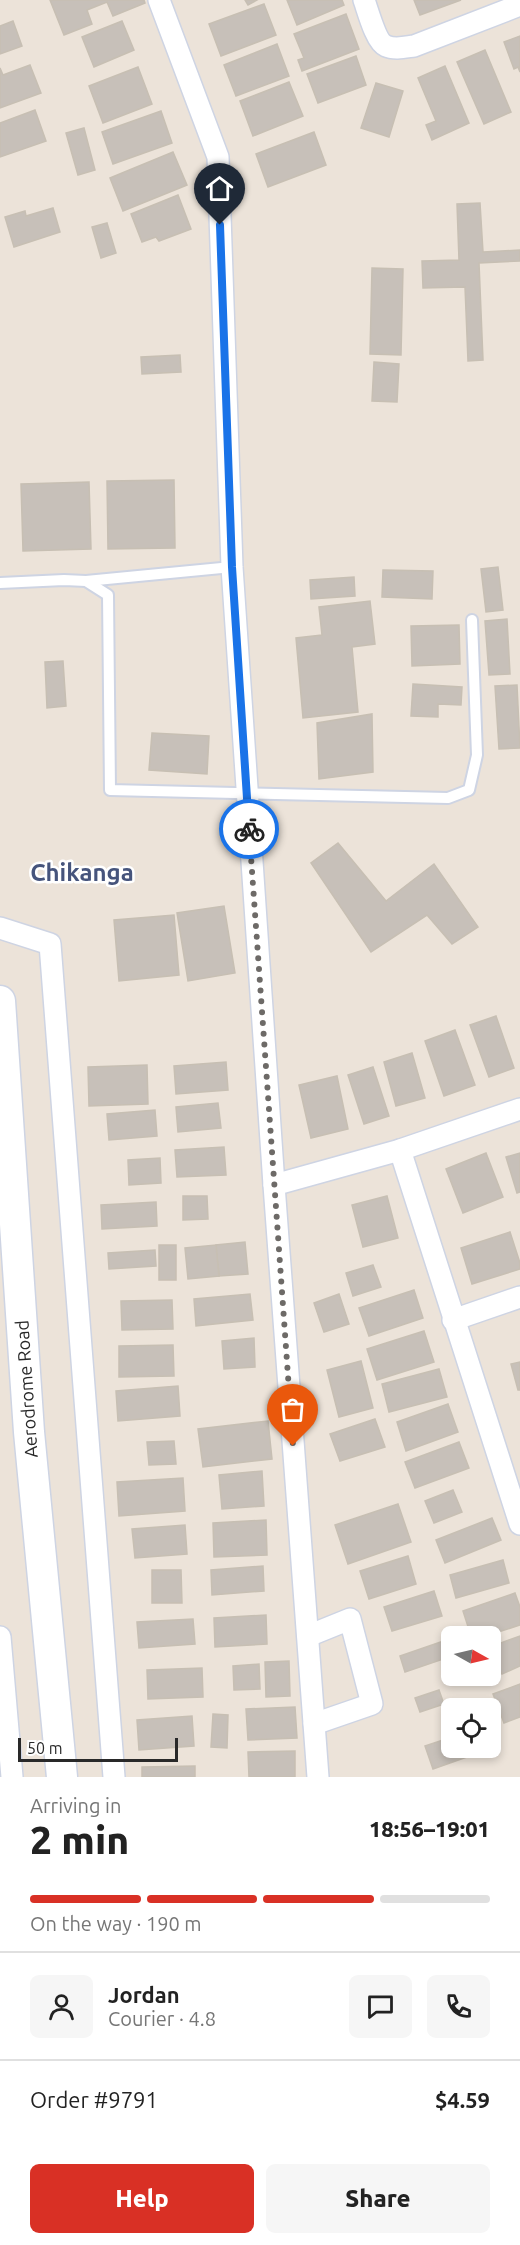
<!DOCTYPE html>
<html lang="en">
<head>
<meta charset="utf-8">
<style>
  body { margin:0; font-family:Ubuntu,sans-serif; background:#f6f6f6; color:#222; height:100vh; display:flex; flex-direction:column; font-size:22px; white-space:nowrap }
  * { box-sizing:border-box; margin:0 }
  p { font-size:20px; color:#767676 }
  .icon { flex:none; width:33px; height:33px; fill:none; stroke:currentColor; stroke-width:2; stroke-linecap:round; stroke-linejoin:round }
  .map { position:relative; height:1777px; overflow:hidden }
  .sheet { display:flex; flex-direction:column; background:#fff; flex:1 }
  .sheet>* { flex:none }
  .needle { width:39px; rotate:98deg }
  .tools { position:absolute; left:441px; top:1626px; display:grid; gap:12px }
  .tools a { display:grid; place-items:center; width:60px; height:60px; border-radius:9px; background:#fff; box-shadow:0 3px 9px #0003; font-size:30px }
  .scale { position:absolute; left:18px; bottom:15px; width:160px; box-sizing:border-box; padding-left:6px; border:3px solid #292929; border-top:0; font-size:16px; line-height:21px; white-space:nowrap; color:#292929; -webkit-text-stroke:4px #fff; paint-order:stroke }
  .pin { position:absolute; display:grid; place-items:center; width:51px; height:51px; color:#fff; margin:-62px -26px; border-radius:50% 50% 50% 0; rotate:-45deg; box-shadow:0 0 6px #0007 }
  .pin .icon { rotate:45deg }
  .courier { position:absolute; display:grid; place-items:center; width:60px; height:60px; margin:-30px; border:4px solid #1a73e8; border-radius:50%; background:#fff; color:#222; box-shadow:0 2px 8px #0007 }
  .headline em { font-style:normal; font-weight:800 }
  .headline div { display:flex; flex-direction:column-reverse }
  .headline { display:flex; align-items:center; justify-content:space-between; height:102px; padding:0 30px }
  h1 { font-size:39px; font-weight:800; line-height:45px }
  .bar { display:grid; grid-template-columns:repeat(4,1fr); gap:9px 6px; align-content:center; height:72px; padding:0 30px }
  .bar i { height:8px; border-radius:4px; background:#e0e0e0 }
  .bar .current { background:#d93025 }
  .bar p { grid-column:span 4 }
  .line { display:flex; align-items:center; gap:15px; padding:0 30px; border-top:2px solid #e0e0e0 }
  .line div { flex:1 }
  .round { display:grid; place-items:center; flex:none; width:63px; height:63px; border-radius:9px; background:#f6f6f6 }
  .action { display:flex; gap:12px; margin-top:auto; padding:12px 30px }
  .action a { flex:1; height:69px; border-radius:9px; background:#d93025; color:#fff; font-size:24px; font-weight:800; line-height:69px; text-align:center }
  .action a+a { background:#f6f6f6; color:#222 }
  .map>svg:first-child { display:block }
  .building { fill:#c7c0b9; stroke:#c7bfb3; stroke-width:1.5 }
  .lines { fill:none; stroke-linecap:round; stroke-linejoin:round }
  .lane-casing { stroke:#ced4e3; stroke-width:14 }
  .street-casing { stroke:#ced4e3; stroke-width:24 }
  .secondary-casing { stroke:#ced4e3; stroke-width:33 }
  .lane { stroke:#fff; stroke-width:10 }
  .street { stroke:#fff; stroke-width:21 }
  .secondary { stroke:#fff; stroke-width:30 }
  .done { stroke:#6d6a67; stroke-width:6; stroke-dasharray:0 10.8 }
  .route { stroke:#1a73e8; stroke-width:8 }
  .labels { text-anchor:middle; stroke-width:5; stroke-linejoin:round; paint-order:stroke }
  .street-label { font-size:18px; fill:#292929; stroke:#fff }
  .district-label { font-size:24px; font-weight:bold; fill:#46547c; stroke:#fff }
</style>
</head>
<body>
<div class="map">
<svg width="520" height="1777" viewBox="0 0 520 1777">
  <rect width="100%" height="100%" fill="#ece3d9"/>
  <g class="building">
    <polygon points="50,0 144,0 145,3 113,16 107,2 87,10 92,24 64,35"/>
    <polygon points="245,0 257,0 248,5"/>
    <polygon points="287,0 342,0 344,5 297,25"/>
    <polygon points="414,0 461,0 420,15"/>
    <polygon points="264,4 276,35 221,56 209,24"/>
    <polygon points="346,14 359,49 302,71 298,60 304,58 294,34"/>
    <polygon points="13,21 22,46 0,54 0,26"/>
    <polygon points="122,21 134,50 94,67 82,37"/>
    <polygon points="520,36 520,72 518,67 514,69 504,42"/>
    <polygon points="277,44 289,76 236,96 224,65"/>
    <polygon points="485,50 511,112 484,124 457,62"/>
    <polygon points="356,56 366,85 318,103 307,74"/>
    <polygon points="30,65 41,93 0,108 0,68 3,75"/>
    <polygon points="445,66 469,123 432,140 426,125 436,121 418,78"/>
    <polygon points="138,67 152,104 103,123 89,86"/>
    <polygon points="289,82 303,116 253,136 240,101"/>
    <polygon points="376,83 403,91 389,137 361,128"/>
    <polygon points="35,110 46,141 0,157 0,123"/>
    <polygon points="161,111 172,143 113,164 102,132"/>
    <polygon points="84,128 95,170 78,175 66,133"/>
    <polygon points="314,132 326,165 268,187 256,154"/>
    <polygon points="173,152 187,185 123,211 110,178"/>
    <polygon points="178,195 191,229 159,241 156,237 142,242 131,214"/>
    <polygon points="480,203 483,252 520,250 520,261 479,263 483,360 468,361 465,287 423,288 422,261 459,260 457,204"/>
    <polygon points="53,208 60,232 14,247 5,217 25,211 26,216"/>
    <polygon points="107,223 116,253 101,258 92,227"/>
    <polygon points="372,268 403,269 401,355 370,354"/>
    <polygon points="180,355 181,372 142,374 141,357"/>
    <polygon points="374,362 399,364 397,402 372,401"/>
    <polygon points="174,480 175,548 108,549 107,481"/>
    <polygon points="89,482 91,549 23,551 21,484"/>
    <polygon points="498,567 503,610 486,612 481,569"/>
    <polygon points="383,570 433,571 432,599 382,597"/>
    <polygon points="354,577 355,596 311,599 310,580"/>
    <polygon points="370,601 375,644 352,647 358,712 303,718 296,638 322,635 319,607"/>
    <polygon points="507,619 510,674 489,675 485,621"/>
    <polygon points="459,625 460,664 412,666 411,626"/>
    <polygon points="63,661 66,706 47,708 45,662"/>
    <polygon points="413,684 462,687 461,705 438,704 438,717 411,716"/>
    <polygon points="517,685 520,748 499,749 495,686"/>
    <polygon points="372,714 373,772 319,779 317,723"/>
    <polygon points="152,733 209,736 207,774 149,770"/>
    <polygon points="338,843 386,901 434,864 478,927 452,944 427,915 371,952 311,863"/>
    <polygon points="224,906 235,973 188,981 177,913"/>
    <polygon points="174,915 179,975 119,981 114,920"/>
    <polygon points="496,1016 514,1068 489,1077 470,1025"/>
    <polygon points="455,1030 475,1085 444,1096 425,1041"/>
    <polygon points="412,1053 425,1098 396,1106 384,1062"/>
    <polygon points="226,1062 228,1090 176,1094 174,1066"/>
    <polygon points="147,1065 148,1104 89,1106 88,1067"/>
    <polygon points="373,1067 389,1116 364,1124 348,1075"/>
    <polygon points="337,1076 348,1129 311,1138 299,1085"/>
    <polygon points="218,1103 221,1128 178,1132 176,1107"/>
    <polygon points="155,1110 157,1136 109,1140 107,1114"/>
    <polygon points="224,1147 226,1175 177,1177 175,1150"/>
    <polygon points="486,1153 503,1197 463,1213 446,1169"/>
    <polygon points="520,1153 520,1192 517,1193 506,1157"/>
    <polygon points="160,1158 161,1183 129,1185 128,1160"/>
    <polygon points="183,1196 207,1196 208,1219 183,1220"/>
    <polygon points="387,1196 398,1238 363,1247 352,1205"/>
    <polygon points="156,1202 157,1226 102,1229 101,1205"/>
    <polygon points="510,1232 520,1263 520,1269 472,1284 461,1248"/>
    <polygon points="245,1242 248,1274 219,1276 216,1245"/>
    <rect x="159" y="1245" width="17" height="35"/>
    <polygon points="216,1245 219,1276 188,1279 185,1248"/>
    <polygon points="155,1250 156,1266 109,1269 108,1253"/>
    <polygon points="373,1265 381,1287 353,1296 346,1273"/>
    <polygon points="414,1290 423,1318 369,1336 359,1308"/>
    <polygon points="250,1294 253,1320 196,1326 194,1299"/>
    <polygon points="339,1294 349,1324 324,1332 314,1303"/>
    <polygon points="172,1300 173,1329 122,1330 121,1301"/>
    <polygon points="424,1331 434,1362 377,1380 367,1349"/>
    <polygon points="254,1338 255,1367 224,1369 222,1341"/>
    <polygon points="173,1345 174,1376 119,1377 119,1346"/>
    <polygon points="361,1361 373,1408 339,1417 327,1370"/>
    <polygon points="520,1362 520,1390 518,1390 511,1364"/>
    <polygon points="439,1369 447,1397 389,1412 382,1384"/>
    <polygon points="178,1386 180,1416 118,1421 116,1391"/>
    <polygon points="448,1404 458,1432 406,1451 397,1422"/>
    <polygon points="375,1419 385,1447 340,1461 330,1434"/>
    <polygon points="268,1421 272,1459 203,1467 198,1429"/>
    <polygon points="174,1441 176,1464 149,1465 147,1442"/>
    <polygon points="459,1442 469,1468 415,1488 405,1462"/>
    <polygon points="262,1471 264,1506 222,1509 219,1475"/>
    <polygon points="183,1478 185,1511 119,1516 117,1482"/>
    <polygon points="453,1490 462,1512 434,1523 425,1501"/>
    <polygon points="398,1504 411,1542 348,1564 335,1525"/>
    <polygon points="492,1518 501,1540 445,1563 436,1540"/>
    <polygon points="266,1520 267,1555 214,1557 213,1523"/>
    <polygon points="185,1525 187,1554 135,1558 132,1529"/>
    <polygon points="408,1556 416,1584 369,1599 360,1571"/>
    <polygon points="503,1560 509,1583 456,1598 450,1575"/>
    <polygon points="263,1566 264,1591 212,1595 211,1570"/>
    <polygon points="152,1570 181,1570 182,1603 152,1603"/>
    <polygon points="434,1591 442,1616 392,1631 384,1607"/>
    <polygon points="515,1593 520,1607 520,1625 486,1636 471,1636 463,1611"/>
    <polygon points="266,1615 267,1644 215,1647 214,1618"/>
    <polygon points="193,1619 195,1644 139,1648 137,1622"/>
    <polygon points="520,1636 520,1666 502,1674 500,1670 492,1673 490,1647"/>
    <polygon points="452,1638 452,1656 405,1672 400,1656"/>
    <polygon points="289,1661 290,1696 266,1697 265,1662"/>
    <polygon points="259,1664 260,1689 234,1690 233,1666"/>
    <polygon points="202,1668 203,1697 148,1699 147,1670"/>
    <polygon points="520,1684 520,1717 504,1723 493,1694"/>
    <polygon points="439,1690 444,1704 420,1712 415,1698"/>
    <polygon points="295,1707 297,1738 248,1740 246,1709"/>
    <polygon points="213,1714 228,1715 227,1748 211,1747"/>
    <polygon points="192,1716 194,1746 139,1750 137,1720"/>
    <polygon points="452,1737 452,1748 480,1748 481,1752 433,1769 425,1746"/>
    <polygon points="295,1751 295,1777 249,1777 248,1752"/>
    <polygon points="195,1766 195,1777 142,1777 142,1767"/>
  </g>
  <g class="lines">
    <defs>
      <g id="lane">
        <polyline points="86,581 232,567"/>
        <polyline points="0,583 64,580 86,581 108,595 110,790 448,798 469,790 477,755 472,620"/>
      </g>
      <g id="street">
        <polyline points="159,0 218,157 232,567 274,1185"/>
        <path d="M364 0C368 11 376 42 386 46 395 50 406 47 414 46L520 5"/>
        <polyline points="0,928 50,944 114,1777"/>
        <polyline points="400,1150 520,1524"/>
        <polyline points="453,1320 520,1297"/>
        <polyline points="308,1636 350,1619 372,1704 314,1724"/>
        <polyline points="0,1637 12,1777"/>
        <polyline points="318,1777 274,1185 400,1150 520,1109"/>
      </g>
      <polyline id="secondary" points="0,1001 29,1432 62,1777"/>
    </defs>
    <use href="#lane" class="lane-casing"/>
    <use href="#street" class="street-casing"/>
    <use href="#secondary" class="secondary-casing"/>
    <use href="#lane" class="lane"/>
    <use href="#street" class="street"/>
    <use href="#secondary" class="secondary"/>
  </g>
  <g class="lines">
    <polyline class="done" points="249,829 293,1446"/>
    <polyline class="route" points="220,225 232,567 249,829"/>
  </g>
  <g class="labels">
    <g class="street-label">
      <text transform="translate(27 1389) rotate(-94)" y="6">Aerodrome Road</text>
    </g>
    <g class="district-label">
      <text x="82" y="881">Chikanga</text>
    </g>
  </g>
</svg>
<div class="tools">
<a><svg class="needle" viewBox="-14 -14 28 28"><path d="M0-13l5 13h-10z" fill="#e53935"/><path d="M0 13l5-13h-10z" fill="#767676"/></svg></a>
<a><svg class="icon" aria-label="locate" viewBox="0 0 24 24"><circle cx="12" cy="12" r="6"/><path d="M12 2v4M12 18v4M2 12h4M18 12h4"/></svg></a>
</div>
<div class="scale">50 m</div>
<div class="pin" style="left:293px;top:1446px;background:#ea580c"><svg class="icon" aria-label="bag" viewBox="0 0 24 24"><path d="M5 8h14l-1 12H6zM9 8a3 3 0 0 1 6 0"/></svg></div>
<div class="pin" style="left:220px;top:225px;background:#1f2937"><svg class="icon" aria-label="home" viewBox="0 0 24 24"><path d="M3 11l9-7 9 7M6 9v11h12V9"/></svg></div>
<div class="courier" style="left:249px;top:829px"><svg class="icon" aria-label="bike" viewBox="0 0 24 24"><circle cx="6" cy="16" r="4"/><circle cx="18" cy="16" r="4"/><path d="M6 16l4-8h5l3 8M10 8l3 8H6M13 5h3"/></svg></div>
</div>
<section class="sheet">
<div class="headline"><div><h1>2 min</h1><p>Arriving in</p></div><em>18:56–19:01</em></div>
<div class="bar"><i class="current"></i><i class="current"></i><i class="current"></i><i></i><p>On the way · 190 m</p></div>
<div class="line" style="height:108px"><a class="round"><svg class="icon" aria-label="person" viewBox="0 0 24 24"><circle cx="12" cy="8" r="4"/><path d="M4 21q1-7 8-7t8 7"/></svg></a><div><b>Jordan</b><p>Courier · 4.8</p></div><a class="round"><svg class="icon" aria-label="chat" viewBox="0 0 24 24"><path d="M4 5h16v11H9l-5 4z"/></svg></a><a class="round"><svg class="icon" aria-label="phone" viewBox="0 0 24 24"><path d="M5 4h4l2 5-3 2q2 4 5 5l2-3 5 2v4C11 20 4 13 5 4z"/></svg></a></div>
<div class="line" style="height:78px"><div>Order #9791</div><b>$4.59</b></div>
<div class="action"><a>Help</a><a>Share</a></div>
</section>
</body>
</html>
